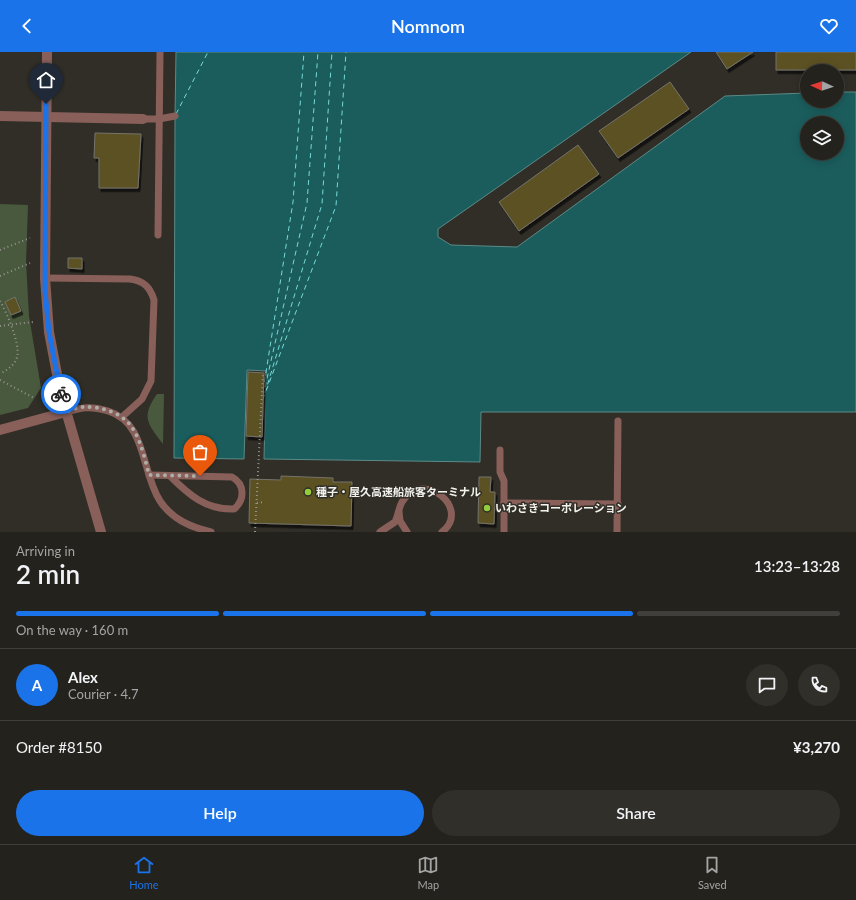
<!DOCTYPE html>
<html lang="en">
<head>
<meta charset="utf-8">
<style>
  body { margin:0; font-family:Lato,"Noto Sans JP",sans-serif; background:#302f2a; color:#f1f3f6; height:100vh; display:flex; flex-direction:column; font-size:15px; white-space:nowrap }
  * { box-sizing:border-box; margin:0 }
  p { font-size:13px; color:#a3a4a4 }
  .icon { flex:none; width:22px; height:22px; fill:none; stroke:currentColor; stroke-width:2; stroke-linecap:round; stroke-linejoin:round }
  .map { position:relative; height:480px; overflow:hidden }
  .sheet { display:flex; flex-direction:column; background:#24221d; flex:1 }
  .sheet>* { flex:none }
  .needle { width:26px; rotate:273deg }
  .buttons { position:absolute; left:800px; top:12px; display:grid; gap:8px }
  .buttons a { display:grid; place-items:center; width:44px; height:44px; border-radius:50%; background:#24221d; box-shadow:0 2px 10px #0003,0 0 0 1px #413f3b; font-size:20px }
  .pin { position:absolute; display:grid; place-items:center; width:34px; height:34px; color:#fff; margin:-41px -17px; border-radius:50% 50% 50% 0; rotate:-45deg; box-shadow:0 0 4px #0007 }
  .pin .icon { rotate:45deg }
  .courier { position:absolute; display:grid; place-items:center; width:40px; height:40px; margin:-20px; border:3px solid #1a73e8; border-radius:50%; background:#fff; color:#222; box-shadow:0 1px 5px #0007 }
  .summary em { font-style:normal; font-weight:600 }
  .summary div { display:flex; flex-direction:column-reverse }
  .summary { display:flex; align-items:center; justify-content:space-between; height:68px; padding:0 16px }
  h1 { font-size:26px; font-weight:600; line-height:30px }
  .bar { display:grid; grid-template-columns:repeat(4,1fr); gap:6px 4px; align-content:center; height:48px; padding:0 16px }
  .bar i { height:5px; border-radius:3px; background:#413f3b }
  .bar .on { background:#1a73e8 }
  .bar p { grid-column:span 4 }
  .line { display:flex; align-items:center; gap:10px; padding:0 16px; border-top:1px solid #413f3b }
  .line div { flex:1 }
  .round { display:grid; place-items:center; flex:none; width:42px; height:42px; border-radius:21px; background:#302f2a }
  .action { display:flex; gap:8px; margin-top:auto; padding:8px 16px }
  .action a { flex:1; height:46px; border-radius:24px; background:#1a73e8; color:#fff; font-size:16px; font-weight:600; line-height:46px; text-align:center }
  .action a+a { background:#302f2a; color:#f1f3f6 }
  header { display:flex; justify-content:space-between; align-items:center; height:52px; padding:0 16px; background:#1a73e8; color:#fff; font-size:18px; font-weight:600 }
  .tabs { display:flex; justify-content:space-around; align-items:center; height:56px; border-top:1px solid #413f3b; background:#24221d; font-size:11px; color:#a3a4a4 }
  .tabs a { display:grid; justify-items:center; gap:2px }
  .tabs .on { color:#1a73e8 }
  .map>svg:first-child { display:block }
  .green { fill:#49593d }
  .water { fill:#1b5d5d; stroke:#5c8a88; fill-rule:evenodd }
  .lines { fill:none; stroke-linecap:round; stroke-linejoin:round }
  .ferry { stroke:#76dada; stroke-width:1; stroke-dasharray:5 4; stroke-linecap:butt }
  .building { fill:#5b5124; stroke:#75736b; filter:url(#shadow) }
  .path { stroke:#96948e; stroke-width:2; stroke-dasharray:1 3; stroke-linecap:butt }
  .service { stroke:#895f5a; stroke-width:7 }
  .minor { stroke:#895f5a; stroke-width:10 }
  .tertiary { stroke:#895f5a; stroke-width:10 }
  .done { stroke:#afada8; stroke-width:4; stroke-dasharray:0 7.2 }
  .route { stroke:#1a73e8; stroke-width:5 }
  .poi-dot { fill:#93cd3e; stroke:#302e27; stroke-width:1.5 }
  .labels { text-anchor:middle; stroke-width:3; stroke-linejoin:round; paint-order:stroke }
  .poi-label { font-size:11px; font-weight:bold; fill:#f3f2ed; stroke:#302e27; text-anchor:start }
</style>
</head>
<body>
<header><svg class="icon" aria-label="back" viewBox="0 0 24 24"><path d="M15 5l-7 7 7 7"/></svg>Nomnom<svg class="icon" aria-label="heart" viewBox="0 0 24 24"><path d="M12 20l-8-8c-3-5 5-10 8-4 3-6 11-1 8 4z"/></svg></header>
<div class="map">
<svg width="856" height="480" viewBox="0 0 856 480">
  <defs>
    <filter id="shadow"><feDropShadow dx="2" dy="3.5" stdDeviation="0" flood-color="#0009"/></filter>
  </defs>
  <rect width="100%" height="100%" fill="#302e27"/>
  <g class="green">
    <polygon points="0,152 28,153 26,210 29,264 41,336 28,356 0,363"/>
    <path d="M157 342H164L163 392C147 371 141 365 157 342Z"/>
  </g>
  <path class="water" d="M176 0H691L438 177V185L451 193 517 195 725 44 807 41V49H837V40H856V360H481L480 410 264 407 266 319 247 318 244 407 174 406 175 64ZM807 71H837V101H807Z"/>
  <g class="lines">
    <g class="ferry">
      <polyline points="176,62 208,0"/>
      <polyline points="263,339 293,150 304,0"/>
      <polyline points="265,341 322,152 332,0"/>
      <polyline points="263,344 307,151 318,0"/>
      <polyline points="263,347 336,154 346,0"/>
    </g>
  </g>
  <g class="building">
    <polygon points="716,0 753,0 727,17"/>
    <rect x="776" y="0" width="80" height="18"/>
    <polygon points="670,30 689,57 618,106 599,79"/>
    <polygon points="95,81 141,82 138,136 99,136 99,106 94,106"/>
    <polygon points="578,93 599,122 519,179 499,150"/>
    <polygon points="68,206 82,206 82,217 68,216"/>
    <polygon points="15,245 21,259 11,263 5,250"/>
    <polygon points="248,320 264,321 262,385 246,384"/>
    <polygon points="281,424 333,426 333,430 352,430 351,474 249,471 250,427 281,428"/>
    <polygon points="479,425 491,425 490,440 495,440 494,472 478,471"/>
  </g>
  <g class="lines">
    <g class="path">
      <polyline points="0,198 30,186"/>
      <polyline points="0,224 30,211"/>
      <path d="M0 249C6 259 21 293 17 305 15 313 7 318 0 322"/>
      <polyline points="0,274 33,270"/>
      <polyline points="0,328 34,346"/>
      <polyline points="257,451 264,450"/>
      <polyline points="255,480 263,321"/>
    </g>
    <g class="service">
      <polyline points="143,67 159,67 175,64"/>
      <polyline points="158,183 160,0"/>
      <path d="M45 226 130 227C144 229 150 235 154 248L151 329 142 347 122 365"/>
      <path d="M66 360C83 355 91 354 108 359 147 371 141 420 160 449 172 467 190 475 211 480"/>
      <polyline points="500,398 500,420 504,429 504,480"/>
      <path d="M149 423 232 425C245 432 245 448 234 457 206 458 189 443 170 424"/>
      <polyline points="504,451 618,452"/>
      <polyline points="399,460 400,469 407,480"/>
      <path d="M380 480 395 470C398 464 399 455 402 450 423 416 472 457 442 480"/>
      <polyline points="617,480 618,369"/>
    </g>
    <g class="minor">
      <polyline points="0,64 143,67"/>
      <polyline points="0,378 66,360"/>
    </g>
    <polyline class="tertiary" points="47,0 45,226 49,280 60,338 101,480"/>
  </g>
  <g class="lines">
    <path class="done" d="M61 342 66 360C72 358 78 355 84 355 100 354 122 361 131 374 141 388 145 407 149 423L200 424"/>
    <polyline class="route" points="46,52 45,239 49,280 61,342"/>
  </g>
  <g class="poi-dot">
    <circle cx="308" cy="440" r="4"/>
    <circle cx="487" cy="456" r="4"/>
  </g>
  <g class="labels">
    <g class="poi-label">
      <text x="316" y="444">種子・屋久高速船旅客ターミナル</text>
      <text x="495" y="460">いわさきコーポレーション</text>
    </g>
  </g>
</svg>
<div class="buttons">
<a><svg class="needle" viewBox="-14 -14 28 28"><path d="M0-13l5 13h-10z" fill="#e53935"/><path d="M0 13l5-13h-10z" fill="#a3a4a4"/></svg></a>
<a><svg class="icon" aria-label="layers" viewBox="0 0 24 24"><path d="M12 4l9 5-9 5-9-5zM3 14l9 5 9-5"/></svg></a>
</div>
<div class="pin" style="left:200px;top:424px;background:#ea580c"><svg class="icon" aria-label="bag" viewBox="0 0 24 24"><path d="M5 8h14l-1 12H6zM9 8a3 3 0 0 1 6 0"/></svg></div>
<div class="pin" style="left:46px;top:52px;background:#1f2937"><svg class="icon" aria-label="home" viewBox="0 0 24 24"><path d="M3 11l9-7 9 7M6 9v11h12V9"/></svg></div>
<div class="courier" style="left:61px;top:342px"><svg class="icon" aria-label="bike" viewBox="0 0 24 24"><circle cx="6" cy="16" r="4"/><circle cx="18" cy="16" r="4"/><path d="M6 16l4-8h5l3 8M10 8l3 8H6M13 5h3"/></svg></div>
</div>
<section class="sheet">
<div class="summary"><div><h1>2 min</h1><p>Arriving in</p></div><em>13:23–13:28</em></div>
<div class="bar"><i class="on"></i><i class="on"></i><i class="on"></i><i></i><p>On the way · 160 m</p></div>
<div class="line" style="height:72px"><b class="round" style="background:#1a73e8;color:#fff">A</b><div><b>Alex</b><p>Courier · 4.7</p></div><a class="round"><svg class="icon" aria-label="chat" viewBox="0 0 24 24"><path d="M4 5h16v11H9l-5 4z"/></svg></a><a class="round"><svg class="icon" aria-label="phone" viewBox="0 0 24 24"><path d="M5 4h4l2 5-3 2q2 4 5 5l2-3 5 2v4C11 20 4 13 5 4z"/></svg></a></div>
<div class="line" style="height:52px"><div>Order #8150</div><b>¥3,270</b></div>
<div class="action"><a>Help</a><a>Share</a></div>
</section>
<nav class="tabs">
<a class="on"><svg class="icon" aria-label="home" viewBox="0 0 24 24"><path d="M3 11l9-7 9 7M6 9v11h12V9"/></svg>Home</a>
<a><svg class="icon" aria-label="map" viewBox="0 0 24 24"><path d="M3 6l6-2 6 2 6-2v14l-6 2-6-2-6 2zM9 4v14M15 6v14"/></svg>Map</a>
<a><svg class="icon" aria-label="saved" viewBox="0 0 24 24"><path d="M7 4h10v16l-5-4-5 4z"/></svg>Saved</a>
</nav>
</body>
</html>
